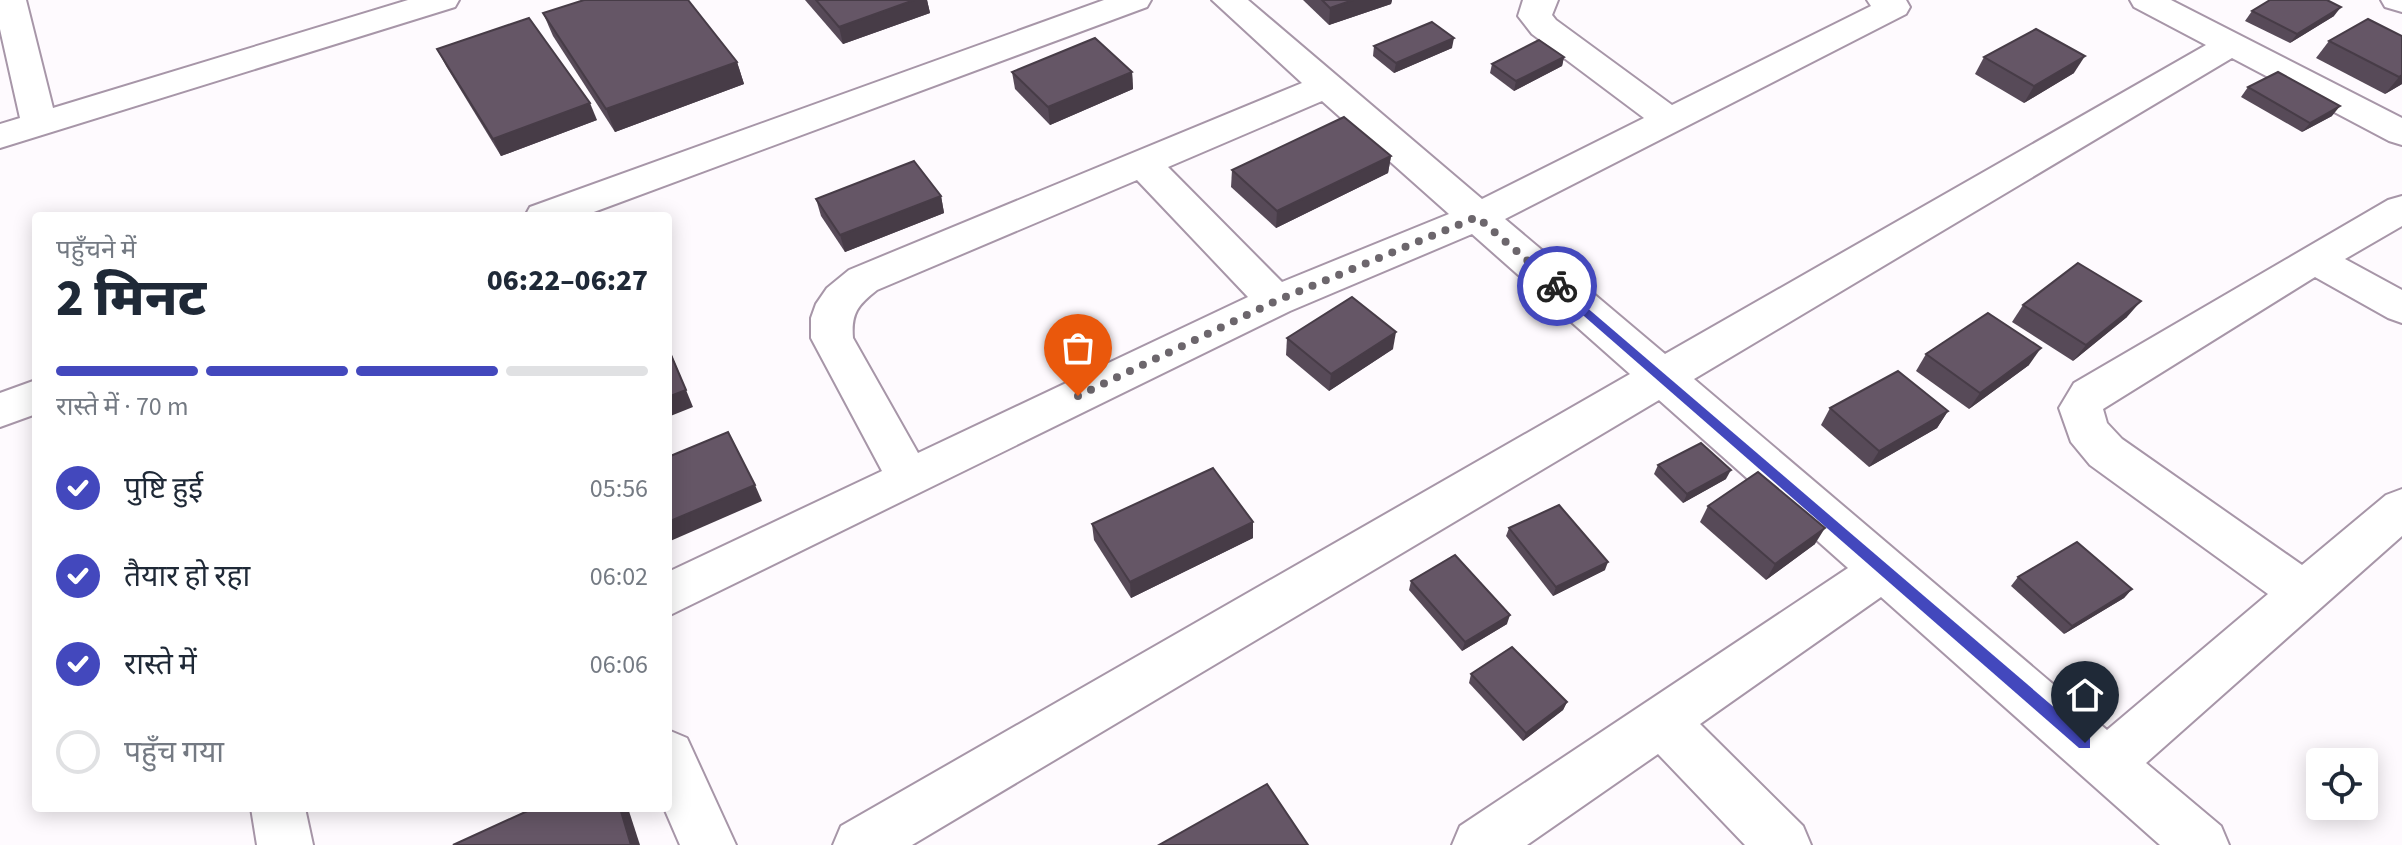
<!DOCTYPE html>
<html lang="hi">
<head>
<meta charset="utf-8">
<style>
  body { margin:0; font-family:"Source Sans 3","Noto Sans Devanagari",sans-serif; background:#f6f6f7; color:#1f2937; height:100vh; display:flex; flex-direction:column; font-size:30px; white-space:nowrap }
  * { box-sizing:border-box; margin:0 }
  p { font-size:26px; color:#747a83 }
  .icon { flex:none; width:44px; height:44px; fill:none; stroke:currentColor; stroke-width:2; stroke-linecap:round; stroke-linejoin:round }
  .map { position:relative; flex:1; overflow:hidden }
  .panel { position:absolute; left:32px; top:212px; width:640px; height:600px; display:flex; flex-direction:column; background:#fff; border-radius:8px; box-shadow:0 4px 20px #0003 }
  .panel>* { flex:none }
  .tools { position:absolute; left:2306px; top:748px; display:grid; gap:16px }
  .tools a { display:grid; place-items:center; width:72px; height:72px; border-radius:8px; background:#fff; box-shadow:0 4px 20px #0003; font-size:40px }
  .pin { position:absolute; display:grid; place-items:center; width:68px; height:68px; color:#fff; margin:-82px -34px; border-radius:50% 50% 50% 0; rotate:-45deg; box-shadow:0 0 8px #0007 }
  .pin .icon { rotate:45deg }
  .courier { position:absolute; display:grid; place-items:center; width:80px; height:80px; margin:-40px; border:6px solid #4348bd; border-radius:50%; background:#fff; color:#222; box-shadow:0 2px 10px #0007 }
  .summary em { font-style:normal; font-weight:800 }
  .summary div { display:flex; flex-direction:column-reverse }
  .summary { display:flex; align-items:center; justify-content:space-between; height:136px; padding:0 24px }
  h1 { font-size:52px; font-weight:800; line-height:60px }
  .bar { display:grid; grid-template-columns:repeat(4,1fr); gap:12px 8px; align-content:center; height:96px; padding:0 24px }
  .bar i { height:10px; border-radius:6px; background:#e0e1e3 }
  .bar .on { background:#4348bd }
  .bar p { grid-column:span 4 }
  ol { padding:0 24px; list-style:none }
  li { display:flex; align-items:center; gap:24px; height:88px }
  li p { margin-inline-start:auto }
  li .icon { padding:8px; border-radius:50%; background:#4348bd; color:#fff; stroke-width:4 }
  li:last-child { color:#747a83 }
  li i { width:44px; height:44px; border:4px solid #e0e1e3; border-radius:50% }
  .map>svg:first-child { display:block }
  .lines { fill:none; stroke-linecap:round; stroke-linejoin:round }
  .minor-casing { stroke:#a796a8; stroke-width:4 }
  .minor { fill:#fff; fill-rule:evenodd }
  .wall { fill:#574a58 }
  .shaded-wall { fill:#473c47 }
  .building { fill:#655666; stroke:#473c47; stroke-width:2 }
  .route { fill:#4348bd }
  .done { stroke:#6c666c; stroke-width:8; stroke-dasharray:0 14.4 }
</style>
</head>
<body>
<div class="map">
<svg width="2402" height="845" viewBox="0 0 2402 845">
  <rect width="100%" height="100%" fill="#fefafe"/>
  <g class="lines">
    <defs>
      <g id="minor">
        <polygon points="0,0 26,0 53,108 408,0 459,0 455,7 0,148 0,124 20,118 0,29"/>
        <polygon points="1104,0 1151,0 1147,7 583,216 525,216 530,207"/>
        <path d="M1212 0H1248L1482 199 1644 118 1532 34 1518 16 1523 0H1558L1552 15 1556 20 1672 105 1871 6 1867 0H1906L1910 7 1906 14 1505 219 1665 354 2206 45 2134 7 2130 0H2171L2402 118V145L2389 141 2232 58 1694 379 2107 730 2268 594 2090 465 2071 442 2059 408 2074 383 2388 200 2402 196V226L2345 259 2402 290V323L2388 318 2315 277 2103 409 2107 423 2122 439 2302 565 2386 495 2402 489V536L2146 763 2221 826 2229 845H2160L1881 597 1700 724 1803 826 1811 845H1745L1658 754 1527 845H1452L1460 826 1848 568 1659 400 912 845H833L841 826 1630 374 1472 234 1290 311 668 616V572L882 471 811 338V318L816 304 827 288 849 270 1302 83ZM1322 101 1449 214 1282 282 1168 167ZM1137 180 1248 297 918 453 853 338C851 313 858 305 877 290Z"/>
        <polygon points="2381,0 2402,0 2402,12 2385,7"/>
        <polygon points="36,380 36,414 0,427 0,393"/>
        <polygon points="668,730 687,738 736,845 680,845 664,808 668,808"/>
        <polygon points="251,808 305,808 313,845 257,845"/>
      </g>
    </defs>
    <use href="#minor" class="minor-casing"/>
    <use href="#minor" class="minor"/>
  </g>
  <g class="wall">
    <polygon points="805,0 927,0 930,13 843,44"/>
    <polygon points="1303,0 1392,0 1391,4 1329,25"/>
    <polygon points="2252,11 2334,16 2290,43 2245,21"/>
    <polygon points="543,13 737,62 744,84 615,132 553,36"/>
    <polygon points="2402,36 2402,84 2385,94 2316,58 2329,41"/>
    <polygon points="1374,46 1452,48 1394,73 1373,56"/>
    <polygon points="437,49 597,120 501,156 446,66"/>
    <polygon points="1564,57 1562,66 1514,91 1490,73 1492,64"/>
    <polygon points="1984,57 2074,73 2024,103 1975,74"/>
    <polygon points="1012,72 1132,72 1133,89 1050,125 1015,89"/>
    <polygon points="2248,87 2332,116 2302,132 2241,97"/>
    <polygon points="1391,156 1388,173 1276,228 1231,187 1232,170"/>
    <polygon points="941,196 944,213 845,252 821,216 816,199"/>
    <polygon points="2023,305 2127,317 2073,361 2012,322"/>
    <polygon points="1287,338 1393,349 1329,391 1286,355"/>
    <polygon points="1926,354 2029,365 1969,409 1916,371"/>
    <polygon points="1830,408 1948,411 1937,428 1869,467 1821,425"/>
    <polygon points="1658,465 1726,479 1683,503 1654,474"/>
    <polygon points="1708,506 1815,544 1766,580 1700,522"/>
    <polygon points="1092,524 1253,538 1131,598 1094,540"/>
    <polygon points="1509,528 1605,570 1553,596 1506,536"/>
    <polygon points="2018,577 2132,589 2124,598 2064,634 2011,586"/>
    <polygon points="1411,581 1507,624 1462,651 1409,590"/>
    <polygon points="1471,674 1567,702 1563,710 1523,741 1469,683"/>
  </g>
  <g class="shaded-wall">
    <polygon points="914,0 927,0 930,13 843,44 839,27"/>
    <polygon points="1353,0 1392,0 1391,4 1329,25 1330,8"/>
    <polygon points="2341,7 2334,16 2290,43 2297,34"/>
    <polygon points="1454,38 1452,48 1394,73 1396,63"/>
    <polygon points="2085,56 2074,73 2024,103 2034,86"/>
    <polygon points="1564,57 1562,66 1514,91 1516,81"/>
    <polygon points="737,62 744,84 615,132 606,109"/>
    <polygon points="1132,72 1133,89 1050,125 1048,107"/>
    <polygon points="2402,75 2402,84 2385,94 2399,77"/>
    <polygon points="590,103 597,120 501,156 493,139"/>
    <polygon points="2340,106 2332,116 2302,132 2310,123"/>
    <polygon points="1391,156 1388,173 1276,228 1277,211"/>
    <polygon points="941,196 944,213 845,252 840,235"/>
    <polygon points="2141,301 2127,317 2073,361 2086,345"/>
    <polygon points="1396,332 1393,349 1329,391 1331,374"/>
    <polygon points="668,346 693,407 668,417"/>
    <polygon points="2041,348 2029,365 1969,409 1980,393"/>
    <polygon points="1948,411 1937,428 1869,467 1879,451"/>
    <polygon points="1731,470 1726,479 1683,503 1687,494"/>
    <polygon points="755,485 762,501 668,542 668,522"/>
    <polygon points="1253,522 1253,538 1131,598 1130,582"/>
    <polygon points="1825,528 1815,544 1766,580 1775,564"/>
    <polygon points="1608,562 1605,570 1553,596 1556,587"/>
    <polygon points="2132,589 2124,598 2064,634 2072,626"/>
    <polygon points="1510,615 1507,624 1462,651 1465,642"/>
    <polygon points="1567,702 1563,710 1523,741 1526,733"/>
    <polygon points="620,808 628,808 640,845 631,845"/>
  </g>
  <g class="building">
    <polygon points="584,0 688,0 737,62 606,109 543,13"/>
    <polygon points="816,0 914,0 839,27"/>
    <polygon points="1322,0 1353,0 1330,8"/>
    <polygon points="2270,0 2327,0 2341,7 2297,34 2252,11"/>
    <polygon points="529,18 590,103 493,139 437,49"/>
    <polygon points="2368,19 2402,36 2402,75 2399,77 2329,41"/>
    <polygon points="1432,22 1454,38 1396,63 1374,46"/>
    <polygon points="2036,29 2085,56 2034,86 1984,57"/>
    <polygon points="1095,38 1132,72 1048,107 1012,72"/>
    <polygon points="1539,40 1564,57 1516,81 1492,64"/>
    <polygon points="2278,72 2340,106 2310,123 2248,87"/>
    <polygon points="1344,117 1391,156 1277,211 1232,170"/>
    <polygon points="914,161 941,196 840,235 816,199"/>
    <polygon points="2078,263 2141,301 2086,345 2023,305"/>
    <polygon points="1352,297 1396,332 1331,374 1287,338"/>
    <polygon points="1988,313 2041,348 1980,393 1926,354"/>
    <polygon points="668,348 686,390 668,397"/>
    <polygon points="1898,371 1948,411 1879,451 1830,408"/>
    <polygon points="728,432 755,485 668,522 668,457"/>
    <polygon points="1701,443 1731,470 1687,494 1658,465"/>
    <polygon points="1213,468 1253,522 1130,582 1092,524"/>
    <polygon points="1758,472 1825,528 1775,564 1708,506"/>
    <polygon points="1559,505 1608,562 1556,587 1509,528"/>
    <polygon points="2077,542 2132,589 2072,626 2018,577"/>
    <polygon points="1455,555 1510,615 1465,642 1411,581"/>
    <polygon points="1512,647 1567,702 1526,733 1471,674"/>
    <polygon points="1267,784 1308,845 1159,845"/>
    <polygon points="534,808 620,808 631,845 453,845"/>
  </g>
  <polygon class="route" points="1557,282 2090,738 2090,748 2079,748 1553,289 1551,286"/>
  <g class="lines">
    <polyline class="done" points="1078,396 1276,301 1477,217 1557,286"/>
  </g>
</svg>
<div class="tools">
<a><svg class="icon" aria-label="locate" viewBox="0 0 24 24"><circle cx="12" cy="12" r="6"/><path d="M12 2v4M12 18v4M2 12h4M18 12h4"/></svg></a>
</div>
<div class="pin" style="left:1078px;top:396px;background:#ea580c"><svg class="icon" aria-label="bag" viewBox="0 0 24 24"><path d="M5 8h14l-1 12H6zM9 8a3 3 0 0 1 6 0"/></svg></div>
<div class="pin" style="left:2085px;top:743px;background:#1f2937"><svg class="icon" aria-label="home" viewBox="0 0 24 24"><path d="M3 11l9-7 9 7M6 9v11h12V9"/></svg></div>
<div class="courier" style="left:1557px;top:286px"><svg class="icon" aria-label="bike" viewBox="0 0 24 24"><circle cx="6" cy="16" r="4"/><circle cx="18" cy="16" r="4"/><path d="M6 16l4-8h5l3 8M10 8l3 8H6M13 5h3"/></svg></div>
<section class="panel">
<div class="summary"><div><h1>2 मिनट</h1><p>पहुँचने में</p></div><em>06:22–06:27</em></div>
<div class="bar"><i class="on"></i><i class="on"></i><i class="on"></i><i></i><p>रास्ते में · 70 m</p></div>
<ol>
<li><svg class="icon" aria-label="check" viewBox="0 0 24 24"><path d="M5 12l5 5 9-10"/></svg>पुष्टि हुई<p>05:56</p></li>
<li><svg class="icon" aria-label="check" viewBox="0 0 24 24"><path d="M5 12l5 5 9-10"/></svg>तैयार हो रहा<p>06:02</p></li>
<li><svg class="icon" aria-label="check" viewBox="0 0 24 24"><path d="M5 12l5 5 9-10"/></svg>रास्ते में<p>06:06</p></li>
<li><i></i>पहुँच गया</li>
</ol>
</section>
</div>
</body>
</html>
